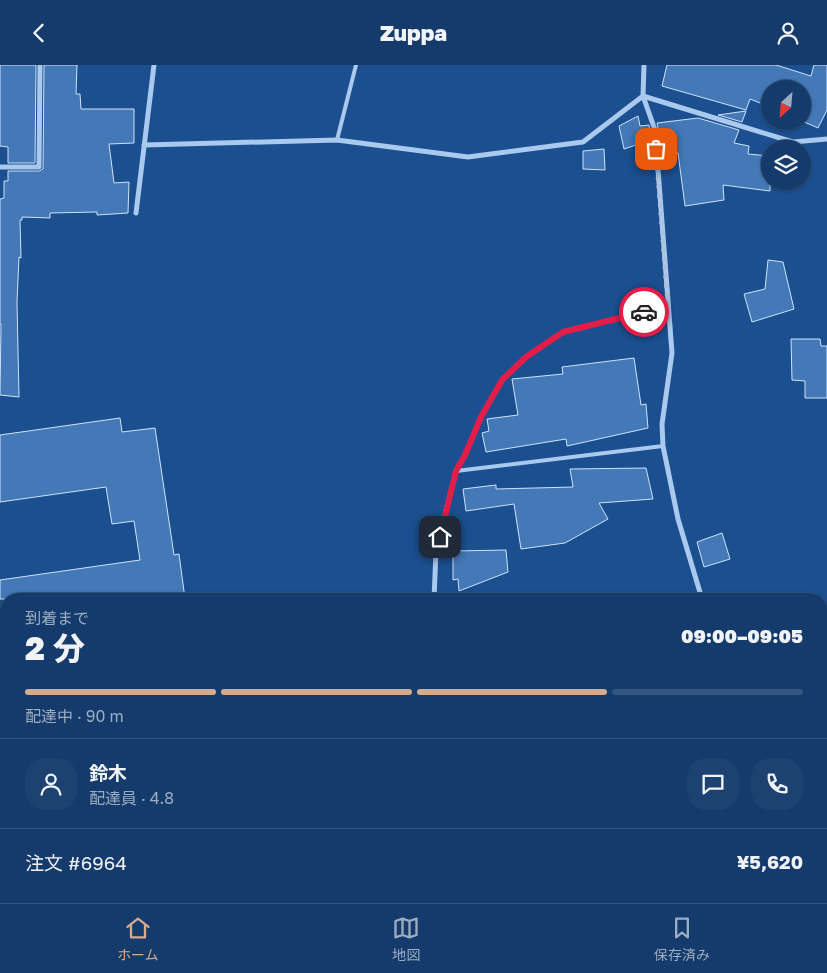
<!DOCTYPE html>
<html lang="ja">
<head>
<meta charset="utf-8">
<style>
  body { margin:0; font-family:"Golos Text","Noto Sans JP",sans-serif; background:#1d4271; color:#f1f3f6; height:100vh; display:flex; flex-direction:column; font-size:19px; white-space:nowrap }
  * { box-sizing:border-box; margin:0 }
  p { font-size:16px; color:#9dadc1 }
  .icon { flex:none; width:28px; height:28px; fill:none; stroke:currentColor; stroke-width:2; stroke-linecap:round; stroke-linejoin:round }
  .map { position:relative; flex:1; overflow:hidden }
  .drawer { position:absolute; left:0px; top:528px; width:828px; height:311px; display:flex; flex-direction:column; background:#143b6b; border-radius:20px 20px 0 0; box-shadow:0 1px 4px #0004,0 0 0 1px #33557e }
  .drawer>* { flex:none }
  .needle { width:32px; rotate:206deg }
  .controls { position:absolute; left:761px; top:15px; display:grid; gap:10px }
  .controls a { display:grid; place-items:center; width:50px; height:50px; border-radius:50%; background:#143b6b; box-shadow:0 1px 4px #0004,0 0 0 1px #33557e; font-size:25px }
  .pin { position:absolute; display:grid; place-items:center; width:42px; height:42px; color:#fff; margin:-21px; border-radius:10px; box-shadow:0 2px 8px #0006 }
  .courier { position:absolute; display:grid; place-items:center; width:50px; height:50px; margin:-25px; border:4px solid #e11d48; border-radius:50%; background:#fff; color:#222; box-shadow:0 1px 6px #0007 }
  .head em { font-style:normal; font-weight:800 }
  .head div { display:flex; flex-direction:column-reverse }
  .head { display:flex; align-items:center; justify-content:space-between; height:85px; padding:0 25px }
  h1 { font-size:32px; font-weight:800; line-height:38px }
  .bar { display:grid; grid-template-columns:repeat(4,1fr); gap:8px 5px; align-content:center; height:60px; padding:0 25px }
  .bar i { height:6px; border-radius:4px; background:#33557e }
  .bar .active { background:#d6ab8b }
  .bar p { grid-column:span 4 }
  .line { display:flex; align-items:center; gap:12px; padding:0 25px; border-top:1px solid #33557e }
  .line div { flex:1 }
  .round { display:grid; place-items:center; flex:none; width:52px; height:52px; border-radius:20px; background:#1d4271 }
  header { display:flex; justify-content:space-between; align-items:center; height:65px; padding:0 25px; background:#143b6b; font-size:22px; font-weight:800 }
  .tab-bar { display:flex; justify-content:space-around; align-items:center; height:70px; border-top:1px solid #33557e; background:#143b6b; font-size:14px; color:#9dadc1 }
  .tab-bar a { display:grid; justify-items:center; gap:2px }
  .tab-bar .active { color:#d6ab8b }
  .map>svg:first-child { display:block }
  .building { fill:#4478b7; stroke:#cfe3fa }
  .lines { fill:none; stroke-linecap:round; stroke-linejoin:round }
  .service { stroke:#a9c9ee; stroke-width:4 }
  .minor { stroke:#a9c9ee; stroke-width:5 }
  .done { stroke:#afc1d8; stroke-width:5; stroke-dasharray:0 9 }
  .route { stroke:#e11d48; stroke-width:6 }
</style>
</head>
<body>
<header><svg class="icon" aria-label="back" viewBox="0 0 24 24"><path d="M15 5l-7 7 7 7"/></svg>Zuppa<svg class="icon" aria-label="person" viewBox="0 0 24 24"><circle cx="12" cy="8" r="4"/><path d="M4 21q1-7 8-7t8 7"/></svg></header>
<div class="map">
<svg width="827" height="838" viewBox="0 0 827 838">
  <rect width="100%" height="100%" fill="#1b4f8f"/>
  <g class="building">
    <polygon points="0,0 36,0 35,98 8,98 8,82 0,81"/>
    <polygon points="44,0 77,0 76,29 80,29 81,44 134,44 134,78 109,79 114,118 129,117 128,148 97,150 97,147 50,148 50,153 22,152 22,155 20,155 21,193 19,192 17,237 19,332 0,330 1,259 0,259 0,134 4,133 4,116 8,116 8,106 39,106 43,104"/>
    <polygon points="667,0 776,0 811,11 814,0 827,0 827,45 818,63 802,56 802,24 770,24 770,42 750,34 746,45 662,21"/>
    <polygon points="746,46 742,57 718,50"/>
    <polygon points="638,51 640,61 649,60 651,75 624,84 619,61"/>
    <polygon points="698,53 739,65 734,78 749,81 748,89 770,91 770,126 723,120 724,135 685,141 678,88 674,88 672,69 660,73 657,58"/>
    <polygon points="604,84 605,105 583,104 583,86"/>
    <polygon points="768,195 783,197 794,244 752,257 744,229 765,224"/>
    <polygon points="791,274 820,274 821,281 827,281 827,333 805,333 805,316 792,315"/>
    <polygon points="634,293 641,340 646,339 648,363 567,381 566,374 486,387 482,368 489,366 487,354 518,350 512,314 563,309 562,302"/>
    <polygon points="120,353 122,367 155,363 174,490 179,489 185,534 0,534 0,515 140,495 134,456 112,459 106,422 0,437 0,370"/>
    <polygon points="646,403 653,434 599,438 608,454 565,478 521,484 514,439 466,446 463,424 496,420 496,424 573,422 570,404"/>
    <polygon points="722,468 730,494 704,502 697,477"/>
    <polygon points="506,485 508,507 459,526 458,514 453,515 453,486"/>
  </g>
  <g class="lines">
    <g class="service">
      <polyline points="337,75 356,0"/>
      <polyline points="456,406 663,381"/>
    </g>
    <g class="minor">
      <polyline points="644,0 643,31 655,65 672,288 662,359 663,381 678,454 702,534"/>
      <polyline points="144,80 337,75 468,92 583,77 643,31 793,77 827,74"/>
      <polyline points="0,102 39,102 40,0"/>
      <polyline points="136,148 154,0"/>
      <polyline points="434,534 436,486 456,406 465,390 481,352 502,315 526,292 563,267 668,241"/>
      <polyline points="149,832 150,838"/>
      <polyline points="797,832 800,838"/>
      <polyline points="66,838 79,836 78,832"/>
      <polyline points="182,838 184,832"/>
    </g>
  </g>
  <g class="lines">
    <polyline class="done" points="644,247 668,241 656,84"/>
    <polyline class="route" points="440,472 456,406 465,390 481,352 502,315 526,292 563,267 644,247"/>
  </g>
</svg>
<div class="controls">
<a><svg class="needle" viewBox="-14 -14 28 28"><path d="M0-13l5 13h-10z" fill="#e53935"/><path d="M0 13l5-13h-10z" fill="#9dadc1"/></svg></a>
<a><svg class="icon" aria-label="layers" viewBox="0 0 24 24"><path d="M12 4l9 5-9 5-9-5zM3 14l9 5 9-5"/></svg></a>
</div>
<div class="pin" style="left:656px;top:84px;background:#ea580c"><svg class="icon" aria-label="bag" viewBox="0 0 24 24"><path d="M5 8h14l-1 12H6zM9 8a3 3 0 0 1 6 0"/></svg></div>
<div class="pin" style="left:440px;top:472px;background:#1f2937"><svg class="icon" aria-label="home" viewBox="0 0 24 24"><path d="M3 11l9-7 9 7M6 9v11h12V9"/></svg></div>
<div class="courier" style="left:644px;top:247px"><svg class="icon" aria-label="car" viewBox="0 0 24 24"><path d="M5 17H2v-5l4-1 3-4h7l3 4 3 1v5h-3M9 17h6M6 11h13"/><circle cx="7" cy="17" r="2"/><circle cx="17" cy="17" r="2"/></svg></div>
<section class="drawer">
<div class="head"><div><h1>2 分</h1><p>到着まで</p></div><em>09:00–09:05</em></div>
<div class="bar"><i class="active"></i><i class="active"></i><i class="active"></i><i></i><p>配達中 · 90 m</p></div>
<div class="line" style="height:90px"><a class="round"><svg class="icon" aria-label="person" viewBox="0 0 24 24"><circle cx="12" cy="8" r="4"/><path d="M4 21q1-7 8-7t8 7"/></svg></a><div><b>鈴木</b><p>配達員 · 4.8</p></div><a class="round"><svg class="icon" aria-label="chat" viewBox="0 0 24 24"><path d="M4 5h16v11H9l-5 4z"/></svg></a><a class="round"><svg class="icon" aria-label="phone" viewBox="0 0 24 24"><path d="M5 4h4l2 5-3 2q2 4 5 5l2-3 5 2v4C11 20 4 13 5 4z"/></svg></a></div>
<div class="line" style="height:65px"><div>注文 #6964</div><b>¥5,620</b></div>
</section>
</div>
<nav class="tab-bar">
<a class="active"><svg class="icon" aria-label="home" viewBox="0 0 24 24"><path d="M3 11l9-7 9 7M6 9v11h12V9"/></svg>ホーム</a>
<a><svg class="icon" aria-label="map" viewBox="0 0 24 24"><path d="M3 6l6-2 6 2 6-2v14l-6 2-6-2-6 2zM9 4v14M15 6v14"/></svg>地図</a>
<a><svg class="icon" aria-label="saved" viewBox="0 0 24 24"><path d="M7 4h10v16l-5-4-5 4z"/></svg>保存済み</a>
</nav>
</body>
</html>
